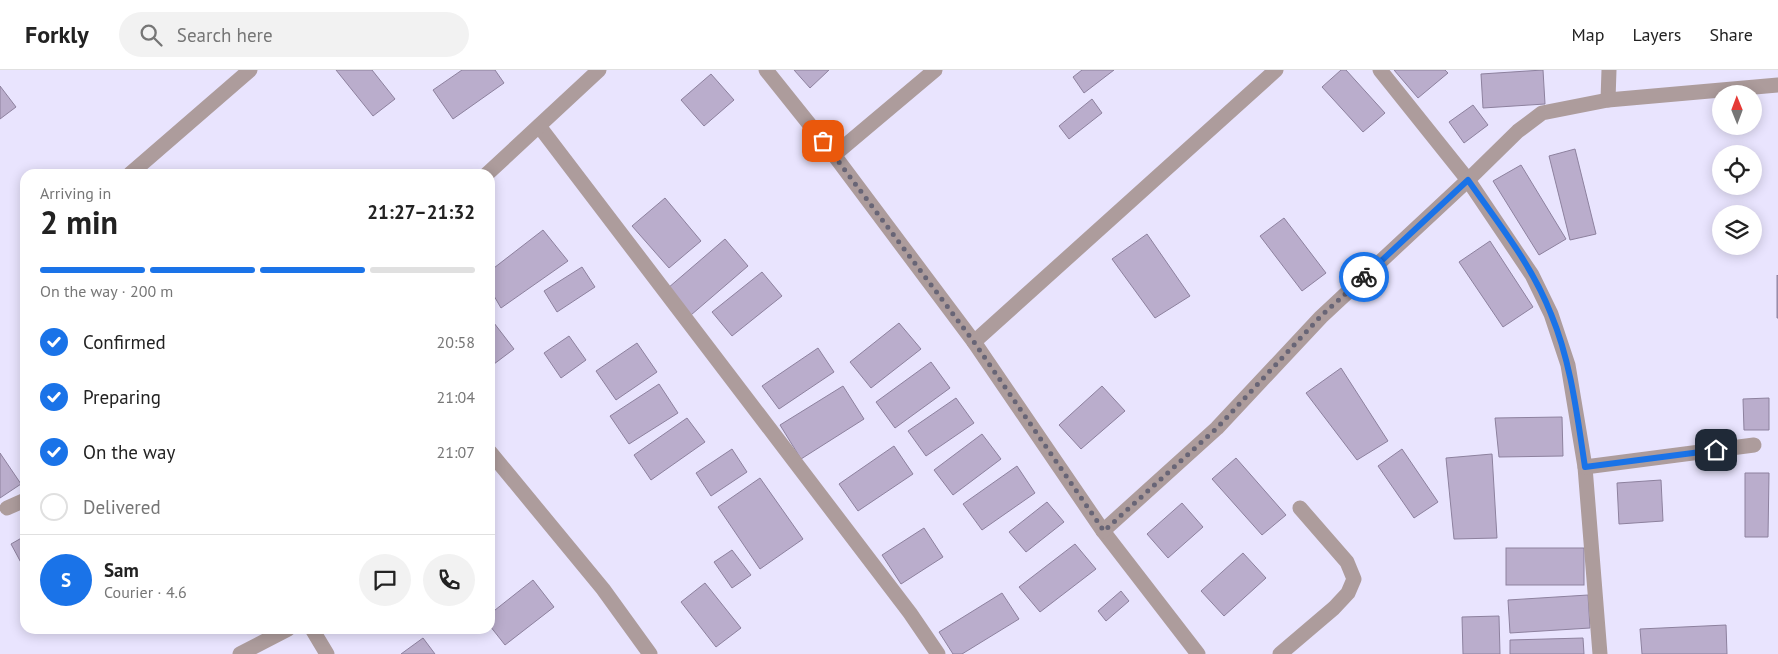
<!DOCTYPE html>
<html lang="en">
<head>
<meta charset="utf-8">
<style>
  body { margin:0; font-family:"PT Sans",sans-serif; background:#f2f2f2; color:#222; height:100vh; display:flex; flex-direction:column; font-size:19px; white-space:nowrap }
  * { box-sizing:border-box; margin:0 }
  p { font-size:16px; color:#767676 }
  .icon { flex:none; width:28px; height:28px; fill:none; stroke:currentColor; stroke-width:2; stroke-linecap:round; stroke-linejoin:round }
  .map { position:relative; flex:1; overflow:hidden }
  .side { position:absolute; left:20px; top:99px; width:475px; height:465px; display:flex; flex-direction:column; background:#fff; border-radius:15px; box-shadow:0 2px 12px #0003 }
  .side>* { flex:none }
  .needle { width:32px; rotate:359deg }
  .buttons { position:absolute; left:1712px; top:15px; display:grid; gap:10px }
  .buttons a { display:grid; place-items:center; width:50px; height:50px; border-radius:50%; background:#fff; box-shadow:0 2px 12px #0003; font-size:25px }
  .pin { position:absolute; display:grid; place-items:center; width:42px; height:42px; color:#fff; margin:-21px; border-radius:10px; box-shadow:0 2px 8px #0006 }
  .courier { position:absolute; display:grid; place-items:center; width:50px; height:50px; margin:-25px; border:4px solid #1a73e8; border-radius:50%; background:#fff; color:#222; box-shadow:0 1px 6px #0007 }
  .head em { font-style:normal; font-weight:700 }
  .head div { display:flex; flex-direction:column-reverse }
  .head { display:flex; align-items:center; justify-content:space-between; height:85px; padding:0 20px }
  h1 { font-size:32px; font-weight:700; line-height:38px }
  .bar { display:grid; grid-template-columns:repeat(4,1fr); gap:8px 5px; align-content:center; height:60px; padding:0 20px }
  .bar i { height:6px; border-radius:4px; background:#e0e0e0 }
  .bar .selected { background:#1a73e8 }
  .bar p { grid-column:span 4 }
  .line { display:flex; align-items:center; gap:12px; padding:0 20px; border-top:1px solid #e0e0e0 }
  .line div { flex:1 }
  .round { display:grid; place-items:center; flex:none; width:52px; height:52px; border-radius:26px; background:#f2f2f2 }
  ol { padding:0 20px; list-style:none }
  li { display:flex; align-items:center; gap:15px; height:55px }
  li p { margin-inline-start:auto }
  li .icon { padding:5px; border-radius:50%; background:#1a73e8; color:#fff; stroke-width:4 }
  li:last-child { color:#767676 }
  li i { width:28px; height:28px; border:2px solid #e0e0e0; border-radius:50% }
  header { display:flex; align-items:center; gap:30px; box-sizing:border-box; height:70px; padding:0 25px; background:#fff; border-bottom:1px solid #e0e0e0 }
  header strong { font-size:24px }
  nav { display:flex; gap:28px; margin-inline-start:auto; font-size:18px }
  .search { width:350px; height:45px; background:#f2f2f2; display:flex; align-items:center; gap:12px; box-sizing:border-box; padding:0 18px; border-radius:28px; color:#767676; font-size:19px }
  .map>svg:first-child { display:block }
  .building { fill:#baadcc; stroke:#8d819e }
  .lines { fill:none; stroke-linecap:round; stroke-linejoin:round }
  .minor { stroke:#ad9c9c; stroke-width:15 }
  .done { stroke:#686576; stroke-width:5; stroke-dasharray:0 9 }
  .route { stroke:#1a73e8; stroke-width:6 }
</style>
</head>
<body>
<header>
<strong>Forkly</strong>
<div class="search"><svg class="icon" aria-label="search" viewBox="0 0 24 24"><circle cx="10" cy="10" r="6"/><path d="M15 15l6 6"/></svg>Search here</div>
<nav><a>Map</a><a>Layers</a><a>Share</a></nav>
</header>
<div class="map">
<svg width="1778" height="584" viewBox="0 0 1778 584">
  <rect width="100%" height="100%" fill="#e9e4fe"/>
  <g class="building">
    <polygon points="336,0 372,0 395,29 373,46"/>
    <polygon points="462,0 495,0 504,13 453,49 433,20"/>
    <polygon points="794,0 829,0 810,18"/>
    <polygon points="1082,0 1114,0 1084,23 1073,7"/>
    <polygon points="1341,0 1346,0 1385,43 1363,62 1322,17"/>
    <polygon points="1394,0 1445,0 1448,3 1418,28"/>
    <polygon points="1543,0 1545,34 1483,38 1481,4"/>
    <polygon points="711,4 734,30 704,56 681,30"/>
    <polygon points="0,16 16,37 0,49"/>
    <polygon points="1092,29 1102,43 1069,69 1059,56"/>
    <polygon points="1473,35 1488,55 1464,73 1449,52"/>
    <polygon points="1575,79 1596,164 1570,170 1549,86"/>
    <polygon points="1521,95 1566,169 1539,185 1493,111"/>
    <polygon points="665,128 701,171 669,198 632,156"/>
    <polygon points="1284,148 1326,203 1302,221 1260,166"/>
    <polygon points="543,160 568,191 501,238 490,219 490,201"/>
    <polygon points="1147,164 1190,226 1155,248 1112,189"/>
    <polygon points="725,169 748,196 691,245 668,218"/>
    <polygon points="1490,171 1533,237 1503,257 1459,192"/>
    <polygon points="582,197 595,217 557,242 544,221"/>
    <polygon points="762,202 782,226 732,266 712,242"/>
    <polygon points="1777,205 1778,206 1778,248 1777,248"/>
    <polygon points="494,253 514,279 490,297 490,256"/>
    <polygon points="899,253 921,279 871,318 850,292"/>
    <polygon points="569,266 586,290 561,308 544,283"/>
    <polygon points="637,273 657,302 616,330 596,301"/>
    <polygon points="818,278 834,302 779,339 762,316"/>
    <polygon points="931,292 950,318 895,358 876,332"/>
    <polygon points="1341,298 1388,371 1357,390 1306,323"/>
    <polygon points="659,314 678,343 629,374 610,346"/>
    <polygon points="843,316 864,349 801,389 780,355"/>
    <polygon points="1102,316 1125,341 1081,379 1059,355"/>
    <polygon points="956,328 974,353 926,386 908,361"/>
    <polygon points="1769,328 1769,360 1744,360 1743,329"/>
    <polygon points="1562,347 1563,386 1499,387 1495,348"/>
    <polygon points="687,348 705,372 651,410 634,385"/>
    <polygon points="982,364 1001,389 953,425 934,400"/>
    <polygon points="894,376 913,404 858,441 839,414"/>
    <polygon points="732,379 747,402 711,426 696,403"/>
    <polygon points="1402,379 1438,432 1414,448 1378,396"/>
    <polygon points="0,383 21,414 0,428"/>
    <polygon points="1492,384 1497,468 1454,469 1446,388"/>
    <polygon points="1236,388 1286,445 1262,465 1212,409"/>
    <polygon points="1017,396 1035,423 982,460 963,434"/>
    <polygon points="1745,403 1769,403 1768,467 1745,467"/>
    <polygon points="760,408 803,469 760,499 718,437"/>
    <polygon points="1661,410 1663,451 1619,454 1617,413"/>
    <polygon points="1047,432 1064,452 1026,482 1009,462"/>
    <polygon points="1182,433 1203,457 1168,488 1147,464"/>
    <polygon points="924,458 943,487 901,514 882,485"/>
    <polygon points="25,466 25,500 11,474"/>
    <polygon points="1075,474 1096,499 1040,542 1019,517"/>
    <rect x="1506" y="478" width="78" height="37"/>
    <polygon points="732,480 751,505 732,518 714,492"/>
    <polygon points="1243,483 1266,508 1224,546 1201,521"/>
    <polygon points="533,510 554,537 505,575 490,556 490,544"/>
    <polygon points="705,513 741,558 716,577 681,532"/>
    <polygon points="1121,521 1129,531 1106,551 1098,541"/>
    <polygon points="1002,523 1019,549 962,584 953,584 939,562"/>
    <polygon points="1588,525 1590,558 1510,563 1508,530"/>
    <polygon points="1499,546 1500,584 1463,584 1462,547"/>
    <polygon points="1726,555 1727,584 1642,584 1640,559"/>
    <polygon points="423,568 435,584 401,584"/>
    <polygon points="1583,568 1584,584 1510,584 1510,570"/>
  </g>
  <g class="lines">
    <g class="minor">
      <polyline points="766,0 834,85 974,272 1103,461 1198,584"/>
      <polyline points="1380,0 1468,110 1532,205 1551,244 1568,295 1585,397 1600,584"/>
      <polyline points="1608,30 1609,0"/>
      <polyline points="539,56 910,543 938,584"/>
      <polyline points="834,85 935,0"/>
      <polyline points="130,104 250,0"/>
      <polyline points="487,104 599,0"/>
      <polyline points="974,272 1276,0"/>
      <polyline points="490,382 603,519 650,584"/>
      <polyline points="1585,397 1754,375"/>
      <polyline points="7,438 25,430"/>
      <polyline points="1103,461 1217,358 1321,247 1468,110 1518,61 1542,43 1608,30 1778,15"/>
      <polyline points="312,559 327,584"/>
      <polyline points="240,584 288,559"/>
      <polyline points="1280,584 1334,538 1348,523 1354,509 1347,492 1300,438"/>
    </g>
  </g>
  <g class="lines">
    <polyline class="done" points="823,71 974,272 1104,461 1217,358 1321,246 1364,207"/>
    <path class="route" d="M1364 207 1468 110C1498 153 1532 195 1551 244 1571 292 1577 345 1585 397L1716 380"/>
  </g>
</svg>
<div class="buttons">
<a><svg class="needle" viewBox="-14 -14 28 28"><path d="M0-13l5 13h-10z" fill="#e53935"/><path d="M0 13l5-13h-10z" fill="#767676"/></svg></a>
<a><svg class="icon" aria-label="locate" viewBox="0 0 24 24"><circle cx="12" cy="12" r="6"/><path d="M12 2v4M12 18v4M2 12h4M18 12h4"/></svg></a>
<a><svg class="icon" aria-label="layers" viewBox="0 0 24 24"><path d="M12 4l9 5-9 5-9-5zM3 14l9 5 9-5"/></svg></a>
</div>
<div class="pin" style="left:823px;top:71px;background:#ea580c"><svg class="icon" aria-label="bag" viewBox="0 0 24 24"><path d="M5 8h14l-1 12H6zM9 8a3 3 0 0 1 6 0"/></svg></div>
<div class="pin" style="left:1716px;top:380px;background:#1f2937"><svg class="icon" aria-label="home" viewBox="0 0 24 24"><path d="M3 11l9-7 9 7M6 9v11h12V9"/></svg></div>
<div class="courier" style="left:1364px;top:207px"><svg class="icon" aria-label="bike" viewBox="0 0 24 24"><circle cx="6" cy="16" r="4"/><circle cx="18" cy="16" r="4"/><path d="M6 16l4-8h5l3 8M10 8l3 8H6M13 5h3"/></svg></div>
<section class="side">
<div class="head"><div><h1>2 min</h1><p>Arriving in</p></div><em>21:27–21:32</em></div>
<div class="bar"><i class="selected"></i><i class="selected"></i><i class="selected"></i><i></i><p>On the way · 200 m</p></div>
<ol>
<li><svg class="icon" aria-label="check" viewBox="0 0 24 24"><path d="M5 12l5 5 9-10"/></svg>Confirmed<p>20:58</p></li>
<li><svg class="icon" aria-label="check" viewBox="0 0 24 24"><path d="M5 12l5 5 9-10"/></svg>Preparing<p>21:04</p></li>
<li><svg class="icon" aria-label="check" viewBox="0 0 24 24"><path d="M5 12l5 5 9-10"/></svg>On the way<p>21:07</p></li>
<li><i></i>Delivered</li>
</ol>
<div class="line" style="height:90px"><b class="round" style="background:#1a73e8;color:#fff">S</b><div><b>Sam</b><p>Courier · 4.6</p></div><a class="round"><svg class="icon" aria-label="chat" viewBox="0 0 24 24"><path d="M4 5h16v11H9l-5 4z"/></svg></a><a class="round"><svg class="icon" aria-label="phone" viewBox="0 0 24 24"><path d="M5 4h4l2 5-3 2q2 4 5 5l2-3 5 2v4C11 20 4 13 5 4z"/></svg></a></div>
</section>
</div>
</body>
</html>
